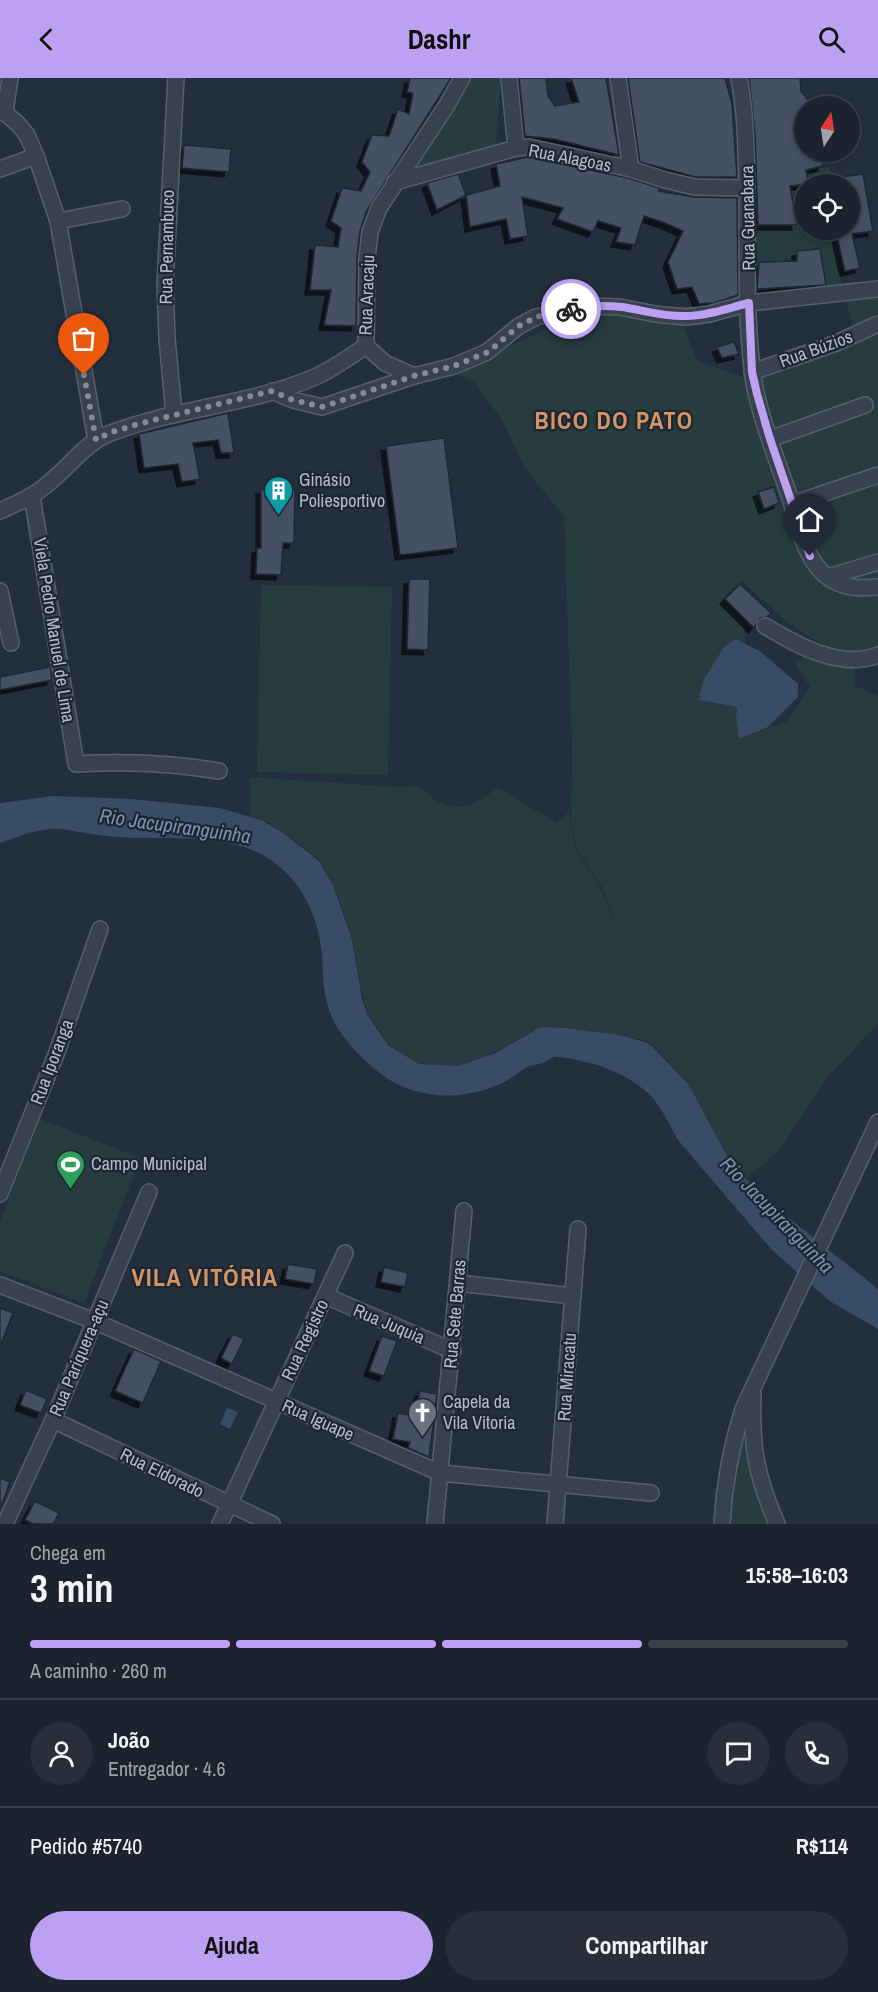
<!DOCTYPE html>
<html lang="pt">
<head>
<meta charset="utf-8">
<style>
  body { margin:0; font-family:"Archivo Narrow",sans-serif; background:#282f3a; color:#f1f3f6; height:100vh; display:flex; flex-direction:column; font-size:22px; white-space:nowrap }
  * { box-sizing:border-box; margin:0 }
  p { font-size:20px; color:#a0a4aa }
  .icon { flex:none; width:33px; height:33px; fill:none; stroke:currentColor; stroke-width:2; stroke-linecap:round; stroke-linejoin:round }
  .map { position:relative; height:1446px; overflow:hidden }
  .side { display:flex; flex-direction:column; background:#1b232e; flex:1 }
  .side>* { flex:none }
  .needle { width:39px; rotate:12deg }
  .tools { position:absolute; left:794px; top:18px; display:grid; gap:12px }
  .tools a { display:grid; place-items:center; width:66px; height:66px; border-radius:50%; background:#1b232e; box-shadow:0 3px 9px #0003,0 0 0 2px #39404a; font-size:30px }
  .pin { position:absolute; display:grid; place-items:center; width:51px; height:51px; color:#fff; margin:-62px -26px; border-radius:50% 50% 50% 0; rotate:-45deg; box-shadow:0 0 6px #0007 }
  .pin .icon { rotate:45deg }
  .courier { position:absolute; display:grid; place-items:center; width:60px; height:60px; margin:-30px; border:4px solid #bca0f2; border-radius:50%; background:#fff; color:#222; box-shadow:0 2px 8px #0007 }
  .head em { font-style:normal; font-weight:800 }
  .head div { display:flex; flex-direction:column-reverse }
  .head { display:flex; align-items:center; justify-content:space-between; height:102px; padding:0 30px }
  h1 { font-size:39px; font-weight:800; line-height:45px }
  .bar { display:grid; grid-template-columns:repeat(4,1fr); gap:9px 6px; align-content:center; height:72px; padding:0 30px }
  .bar i { height:8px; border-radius:4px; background:#39404a }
  .bar .current { background:#bca0f2 }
  .bar p { grid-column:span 4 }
  .line { display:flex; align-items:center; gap:15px; padding:0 30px; border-top:2px solid #39404a }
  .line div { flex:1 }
  .round { display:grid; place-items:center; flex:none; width:63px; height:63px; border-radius:32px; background:#282f3a }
  .cta { display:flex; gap:12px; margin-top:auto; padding:12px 30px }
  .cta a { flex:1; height:69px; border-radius:36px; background:#bca0f2; color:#111; font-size:24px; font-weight:800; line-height:69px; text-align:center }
  .cta a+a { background:#282f3a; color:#f1f3f6 }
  header { display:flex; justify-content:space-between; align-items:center; height:78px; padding:0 30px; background:#bca0f2; color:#111; font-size:27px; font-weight:800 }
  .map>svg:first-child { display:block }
  .green { fill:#263c3f }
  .water { fill:#394c67 }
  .building { fill:#455162; stroke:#1f2835; stroke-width:1.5; filter:url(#shadow) }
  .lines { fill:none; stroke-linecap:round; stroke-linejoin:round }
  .minor-casing { stroke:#565f6c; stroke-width:18 }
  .minor { stroke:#38414e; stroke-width:15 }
  .done { stroke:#828b98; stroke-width:6; stroke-dasharray:0 10.8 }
  .route { stroke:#bca0f2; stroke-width:8 }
  .labels { text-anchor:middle; stroke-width:4.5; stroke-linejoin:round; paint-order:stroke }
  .street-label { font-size:18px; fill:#b4bcc9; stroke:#1d2633 }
  .poi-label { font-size:18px; fill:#b4bcc9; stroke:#1d2633; text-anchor:start }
  .water-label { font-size:20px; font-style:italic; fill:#7c92b1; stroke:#1d2633 }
  .district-label { font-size:24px; font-weight:bold; letter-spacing:1.5px; fill:#d59563; stroke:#1d2633 }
</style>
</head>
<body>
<header><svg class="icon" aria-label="back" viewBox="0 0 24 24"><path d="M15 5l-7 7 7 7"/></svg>Dashr<svg class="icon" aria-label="search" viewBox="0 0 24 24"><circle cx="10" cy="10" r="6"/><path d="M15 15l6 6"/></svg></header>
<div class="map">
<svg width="878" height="1446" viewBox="0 0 878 1446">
  <defs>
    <filter id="shadow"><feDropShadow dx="-5" dy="5" stdDeviation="0" flood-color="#0009"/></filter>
  </defs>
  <rect width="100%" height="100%" fill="#242f3e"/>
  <g class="green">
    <path d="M469 0H501L496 68 475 78 413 89C434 61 455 32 469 0Z"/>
    <polygon points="830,89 832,106 804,106 804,152 836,152 842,211 750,217 750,94"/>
    <polygon points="878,216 878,235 854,251 844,217"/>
    <path d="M612 236 665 243 681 241 697 283 744 299 819 495 878 510V568C841 601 768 527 742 503L721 522 742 543 747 567 736 561 737 629 736 641 740 661 787 643 810 609 795 586 804 577 836 588 854 584 855 608 878 618V946L826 1001 781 1070 747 1101 728 1080 689 1007 654 968 645 963 596 953 568 949H541L494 974 458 988 419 986 389 966 369 938 361 910 353 861 334 808 320 782 282 753 261 741 250 738V699L396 709 420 708C443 736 469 734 495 711H500L557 745 569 734 575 770 600 809 621 858 602 809 576 770 571 743 572 669 564 438 524 389 502 342 474 304 452 293 554 248Z"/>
    <polygon points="878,257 878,395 793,423 772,362 874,324 869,322 774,359 754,295"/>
    <polygon points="878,400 878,481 828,497 821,490 796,427"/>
    <polygon points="878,487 878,506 839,500"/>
    <polygon points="261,507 392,509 388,697 257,694"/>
    <polygon points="40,1041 140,1080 84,1225 0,1193 0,1143"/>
    <polygon points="744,1350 752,1403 772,1446 730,1446 733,1406"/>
  </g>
  <g class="water">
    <polygon points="736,561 761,574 798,606 798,619 768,649 739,661 736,641 737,629 699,622 703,603 724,569"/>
    <path d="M53 718 131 721 220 730 261 742 282 754 319 783 333 807 352 861 362 921 368 938 388 967 419 986 458 988 495 975 541 949 568 950 619 957 645 964 653 969 689 1007 728 1080 739 1094 780 1133 878 1211V1251L831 1224 772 1172 678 1062C670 1047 661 1028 649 1016 627 995 596 985 567 980 563 980 558 978 554 979 550 980 546 984 542 985 536 987 530 987 525 990 518 994 513 1000 506 1003 471 1021 429 1023 393 1004 372 992 341 962 332 939 323 919 323 898 322 877 318 826 289 780 237 767 205 759 170 760 138 760 118 760 99 757 79 754 71 753 61 750 52 751 34 752 16 759 0 765V725Z"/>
    <polygon points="227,1330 238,1334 230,1351 220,1346"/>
  </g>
  <g class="building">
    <polygon points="410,0 451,0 366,134 360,153 357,179 356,248 324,247 331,212 310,212 315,167 338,169 341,150 331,143 342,110 361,113 370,94 362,84 372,57 389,58 398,31 409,36 413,15 407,14"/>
    <polygon points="519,0 546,0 548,18 555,28 579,24 571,0 606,0 619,77 554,61 525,58"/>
    <polygon points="628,0 725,0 732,26 737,99 696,99 640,84"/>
    <polygon points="749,0 800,0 801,13 813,28 804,28 804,74 821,74 823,88 806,92 809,106 790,108 797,147 758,147 755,56"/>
    <polygon points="184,67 231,71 229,94 182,90"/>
    <polygon points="528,79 628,100 659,110 659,113 695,119 737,120 738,217 714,225 699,226 692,209 677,211 668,184 683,153 665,145 644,138 635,167 616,164 621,150 598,143 593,154 557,141 563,130 522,119 528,158 510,161 506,141 470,149 466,117 500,108 496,86"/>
    <polygon points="458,96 466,117 437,132 427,105"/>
    <polygon points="863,96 873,153 852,156 860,190 845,193 837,158 842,157 841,152 849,152 849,106 828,106 827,101"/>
    <polygon points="820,171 826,207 757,211 759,184 797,183 797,173"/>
    <polygon points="734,264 739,276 722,280 717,269"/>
    <polygon points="228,335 234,375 221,375 218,362 193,365 200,401 182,404 178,386 144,390 139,356"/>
    <polygon points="444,360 458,470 400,477 386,368"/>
    <polygon points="774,409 779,425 764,431 758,414"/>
    <polygon points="261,411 295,411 294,465 283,465 281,497 256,496 257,470 261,470"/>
    <polygon points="409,501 430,501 428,572 407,571"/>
    <polygon points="740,506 771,535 767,539 760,540 754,550 725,521"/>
    <polygon points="50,589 52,602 0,612 0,599"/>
    <polygon points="288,1186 317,1191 314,1206 285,1201"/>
    <polygon points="384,1189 408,1195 405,1209 381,1204"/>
    <polygon points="0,1230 13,1235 1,1266 0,1266"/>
    <polygon points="233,1256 244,1261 232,1286 221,1280"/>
    <polygon points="382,1258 397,1263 384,1298 369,1293"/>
    <polygon points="134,1271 161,1283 143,1325 115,1313"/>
    <polygon points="26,1312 47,1321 41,1335 20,1327"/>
    <polygon points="420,1313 437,1316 429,1379 408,1370 410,1364 393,1361 398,1335 414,1338"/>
    <polygon points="0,1400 10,1404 1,1428 0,1428"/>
    <polygon points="35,1423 59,1435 53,1446 33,1446 25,1442"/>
  </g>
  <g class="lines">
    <defs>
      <g id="minor">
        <polyline points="509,0 516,70"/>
        <polyline points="618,0 631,91"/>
        <path d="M739 0C746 36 746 72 747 109 748 169 745 230 752 290 756 331 776 378 789 417 799 447 805 491 838 505 850 511 865 510 878 509"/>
        <polyline points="0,31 17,45 27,57 36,78 58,143 96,362"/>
        <polyline points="5,34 10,0"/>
        <polyline points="0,91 36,78"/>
        <polyline points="395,104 516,70 529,69 631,91 665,102 695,109 747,110"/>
        <polyline points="58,143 122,131"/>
        <polyline points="366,268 385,285 414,298"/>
        <polyline points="752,294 834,266 878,246"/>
        <polyline points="272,313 293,322 322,329 414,298 454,288 487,274 519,248 536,239 589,228 620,229 655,236 686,239 709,236 749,225 878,211"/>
        <polyline points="174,337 167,260 165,205 176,0"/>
        <polyline points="770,361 865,327"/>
        <path d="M32 418 76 686C125 683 171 685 219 693"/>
        <polyline points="792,426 878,397"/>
        <path d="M0 433C18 425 36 417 51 403 71 387 86 364 111 355 176 330 250 327 315 299 333 291 349 279 366 268L367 180 370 154 379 130 447 27 462 0"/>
        <polyline points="828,499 878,484"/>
        <polyline points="0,513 11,565"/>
        <path d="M765 548C796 567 841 592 878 577"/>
        <polyline points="0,1116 57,974 100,851"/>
        <polyline points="458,1205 573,1218"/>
        <polyline points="0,1207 94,1243 440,1395 651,1415"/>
        <polyline points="326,1218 453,1273"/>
        <path d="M753 1316C751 1369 756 1397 777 1446"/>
        <polyline points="53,1342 272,1446"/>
        <polyline points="5,1446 53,1342 149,1114"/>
        <polyline points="220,1446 345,1175"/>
        <polyline points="435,1446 464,1133"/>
        <polyline points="555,1446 578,1151"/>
        <path d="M722 1446C724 1406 731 1369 743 1331L878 1044"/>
      </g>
    </defs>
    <use href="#minor" class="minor-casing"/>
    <use href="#minor" class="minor"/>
  </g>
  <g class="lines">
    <polyline class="done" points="84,297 96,362 109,355 138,346 272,313 293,322 322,329 414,298 454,288 488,274 519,248 536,239 571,231"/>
    <path class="route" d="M571 231C588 228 605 227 622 229 643 232 664 239 686 238 707 238 728 230 749 225L752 294 757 316 770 361 810 478"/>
  </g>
  <defs>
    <symbol id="building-pin" viewBox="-11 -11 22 30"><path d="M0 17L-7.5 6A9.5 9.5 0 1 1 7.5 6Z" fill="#0f9aa8" stroke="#1d2633"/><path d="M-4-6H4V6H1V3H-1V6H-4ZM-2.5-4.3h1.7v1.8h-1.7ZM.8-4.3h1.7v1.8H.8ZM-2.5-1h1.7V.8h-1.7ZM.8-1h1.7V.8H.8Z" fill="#fff"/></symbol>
    <symbol id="stadium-pin" viewBox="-11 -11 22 30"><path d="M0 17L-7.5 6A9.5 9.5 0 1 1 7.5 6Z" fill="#2e9e5b" stroke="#1d2633"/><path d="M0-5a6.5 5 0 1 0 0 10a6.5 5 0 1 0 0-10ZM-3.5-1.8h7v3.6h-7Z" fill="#fff"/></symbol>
    <symbol id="church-pin" viewBox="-11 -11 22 30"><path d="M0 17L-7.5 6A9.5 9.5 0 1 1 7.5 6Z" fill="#6b7280" stroke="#1d2633"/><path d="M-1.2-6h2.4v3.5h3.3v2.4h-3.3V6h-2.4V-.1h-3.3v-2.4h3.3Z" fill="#fff"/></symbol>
  </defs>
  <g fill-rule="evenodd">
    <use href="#building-pin" x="262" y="396" width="33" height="45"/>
    <use href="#stadium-pin" x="54" y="1070" width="33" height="45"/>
    <use href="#church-pin" x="406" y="1318" width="33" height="45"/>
  </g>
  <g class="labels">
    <g class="street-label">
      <text transform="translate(570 80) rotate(11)" y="6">Rua Alagoas</text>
      <text transform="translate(748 140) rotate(-91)" y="6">Rua Guanabara</text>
      <text transform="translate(167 169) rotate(-89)" y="6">Rua Pernambuco</text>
      <text transform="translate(367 217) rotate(-88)" y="6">Rua Aracaju</text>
      <text transform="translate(816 271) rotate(-20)" y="6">Rua Búzios</text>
      <text transform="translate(54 552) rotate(81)" y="6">Viela Pedro Manuel de Lima</text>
      <text transform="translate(52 984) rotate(-69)" y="6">Rua Iporanga</text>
      <text transform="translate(455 1236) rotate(-85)" y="6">Rua Sete Barras</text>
      <text transform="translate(389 1246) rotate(23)" y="6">Rua Juquia</text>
      <text transform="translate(305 1262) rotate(-65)" y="6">Rua Registro</text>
      <text transform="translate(79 1280) rotate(-67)" y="6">Rua Pariquera-açu</text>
      <text transform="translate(567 1299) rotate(-86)" y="6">Rua Miracatu</text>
      <text transform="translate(318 1342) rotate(24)" y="6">Rua Iguape</text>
      <text transform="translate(162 1395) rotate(26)" y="6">Rua Eldorado</text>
    </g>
    <g class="poi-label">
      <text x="299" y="408">Ginásio<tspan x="299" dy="21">Poliesportivo</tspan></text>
      <text x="91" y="1092">Campo Municipal</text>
      <text x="443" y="1330">Capela da<tspan x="443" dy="21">Vila Vitoria</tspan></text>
    </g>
    <g class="water-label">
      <text transform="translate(175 748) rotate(8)" y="7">Rio Jacupiranguinha</text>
      <text transform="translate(777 1137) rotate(46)" y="7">Rio Jacupiranguinha</text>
    </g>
    <g class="district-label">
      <text x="614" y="351">BICO DO PATO</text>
      <text x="205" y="1208">VILA VITÓRIA</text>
    </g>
  </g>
</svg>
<div class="tools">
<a><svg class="needle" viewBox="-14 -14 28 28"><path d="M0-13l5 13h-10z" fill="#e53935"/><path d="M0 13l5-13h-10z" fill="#a0a4aa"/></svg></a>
<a><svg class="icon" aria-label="locate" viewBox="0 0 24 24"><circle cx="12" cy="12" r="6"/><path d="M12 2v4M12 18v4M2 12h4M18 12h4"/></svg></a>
</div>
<div class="pin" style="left:84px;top:297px;background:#ea580c"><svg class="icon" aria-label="bag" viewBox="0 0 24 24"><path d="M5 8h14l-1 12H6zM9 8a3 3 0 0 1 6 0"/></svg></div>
<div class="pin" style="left:810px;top:478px;background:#1f2937"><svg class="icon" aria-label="home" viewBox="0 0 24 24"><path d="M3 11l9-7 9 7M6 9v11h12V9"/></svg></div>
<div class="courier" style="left:571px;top:231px"><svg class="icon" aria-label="bike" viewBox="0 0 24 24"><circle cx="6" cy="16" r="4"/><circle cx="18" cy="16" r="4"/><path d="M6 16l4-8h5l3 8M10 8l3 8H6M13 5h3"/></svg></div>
</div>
<section class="side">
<div class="head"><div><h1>3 min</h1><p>Chega em</p></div><em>15:58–16:03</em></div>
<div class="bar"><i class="current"></i><i class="current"></i><i class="current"></i><i></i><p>A caminho · 260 m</p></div>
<div class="line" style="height:108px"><a class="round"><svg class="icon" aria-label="person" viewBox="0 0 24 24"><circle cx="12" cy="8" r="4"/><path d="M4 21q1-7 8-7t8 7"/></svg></a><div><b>João</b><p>Entregador · 4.6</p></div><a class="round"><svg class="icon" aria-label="chat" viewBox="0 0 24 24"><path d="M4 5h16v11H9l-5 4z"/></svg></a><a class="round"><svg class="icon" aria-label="phone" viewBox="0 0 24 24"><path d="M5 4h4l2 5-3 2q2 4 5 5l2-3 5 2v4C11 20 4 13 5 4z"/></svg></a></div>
<div class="line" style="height:78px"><div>Pedido #5740</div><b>R$114</b></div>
<div class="cta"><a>Ajuda</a><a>Compartilhar</a></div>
</section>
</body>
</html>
